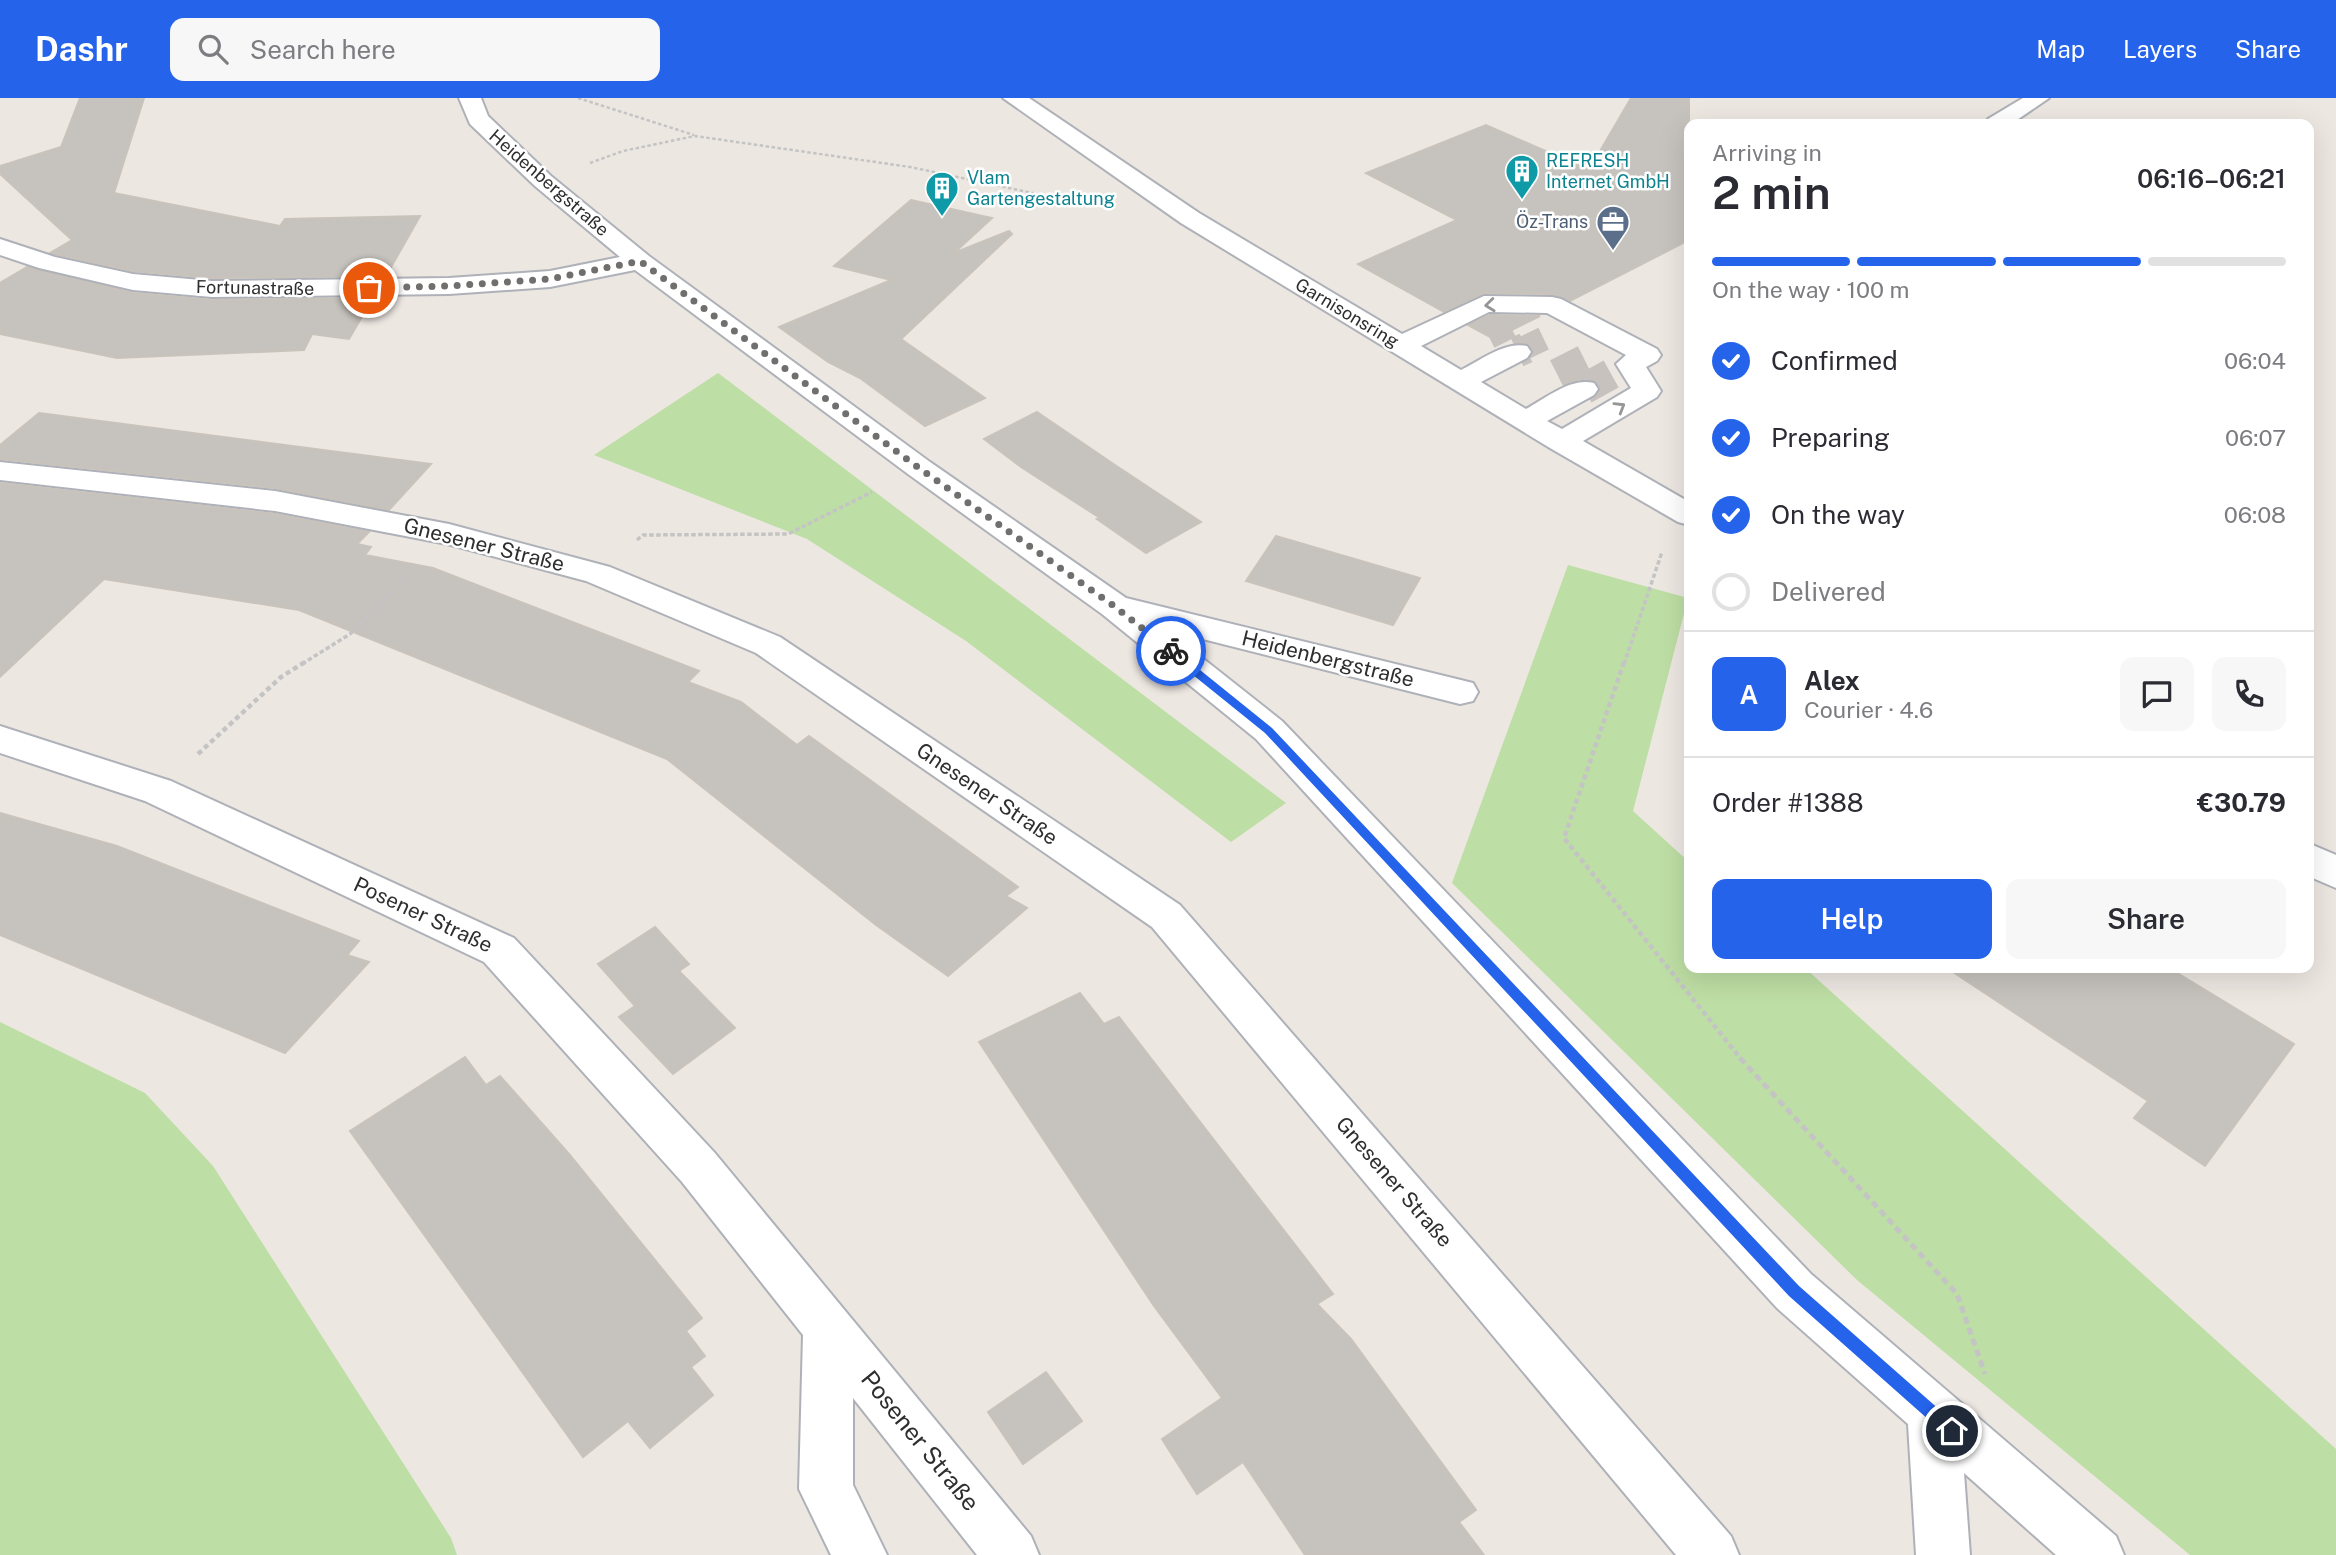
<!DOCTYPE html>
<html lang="en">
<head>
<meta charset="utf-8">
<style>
  body { margin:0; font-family:"Public Sans",sans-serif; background:#f7f7f7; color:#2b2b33; height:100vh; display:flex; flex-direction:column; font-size:26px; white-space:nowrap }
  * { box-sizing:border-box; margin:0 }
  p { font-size:23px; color:#7c7c81 }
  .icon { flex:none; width:38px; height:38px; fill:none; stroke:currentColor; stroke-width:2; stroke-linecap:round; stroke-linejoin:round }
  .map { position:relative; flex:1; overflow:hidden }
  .details { position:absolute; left:1684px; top:21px; width:630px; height:854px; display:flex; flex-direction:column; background:#fff; border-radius:14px; box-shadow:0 7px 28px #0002 }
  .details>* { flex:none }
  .pin { position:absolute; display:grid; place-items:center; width:60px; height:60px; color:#fff; margin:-30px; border:4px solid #fff; border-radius:50%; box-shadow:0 2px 7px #0007 }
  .courier { position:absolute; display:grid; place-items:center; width:70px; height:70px; margin:-35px; border:5px solid #2563eb; border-radius:50%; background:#fff; color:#222; box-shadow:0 2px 9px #0007 }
  .headline em { font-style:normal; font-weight:600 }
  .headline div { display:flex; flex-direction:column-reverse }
  .headline { display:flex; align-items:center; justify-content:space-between; height:119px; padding:0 28px }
  h1 { font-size:46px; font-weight:600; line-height:52px }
  .bar { display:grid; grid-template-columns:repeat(4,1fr); gap:10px 7px; align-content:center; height:84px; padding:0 28px }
  .bar i { height:9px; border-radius:5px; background:#e1e1e2 }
  .bar .active { background:#2563eb }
  .bar p { grid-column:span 4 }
  .line { display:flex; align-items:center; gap:18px; padding:0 28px; border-top:2px solid #e1e1e2 }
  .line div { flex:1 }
  .round { display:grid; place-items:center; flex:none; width:74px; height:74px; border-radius:14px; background:#f7f7f7 }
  ol { padding:0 28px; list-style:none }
  li { display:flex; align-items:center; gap:21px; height:77px }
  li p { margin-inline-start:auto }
  li .icon { padding:7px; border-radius:50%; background:#2563eb; color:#fff; stroke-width:4 }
  li:last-child { color:#7c7c81 }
  li i { width:38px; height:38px; border:4px solid #e1e1e2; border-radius:50% }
  .button { display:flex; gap:14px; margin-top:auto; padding:14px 28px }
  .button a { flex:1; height:80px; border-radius:14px; background:#2563eb; color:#fff; font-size:28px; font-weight:600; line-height:80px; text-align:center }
  .button a+a { background:#f7f7f7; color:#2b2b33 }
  header { display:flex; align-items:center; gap:42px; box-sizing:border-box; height:98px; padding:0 35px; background:#2563eb; color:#fff }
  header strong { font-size:33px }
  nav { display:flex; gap:38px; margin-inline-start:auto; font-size:24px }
  .search { width:490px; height:63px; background:#f7f7f7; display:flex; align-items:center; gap:18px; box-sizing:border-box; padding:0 24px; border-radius:14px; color:#7c7c81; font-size:26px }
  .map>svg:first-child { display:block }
  .green { fill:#bddea4 }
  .building { fill:#c6c2bd; stroke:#c9c3bb; stroke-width:2 }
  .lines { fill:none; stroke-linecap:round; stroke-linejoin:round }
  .minor-tunnel-far1 { stroke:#c7c2be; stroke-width:24; stroke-dasharray:24 12; stroke-linecap:butt }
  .minor-tunnel { stroke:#c7c2be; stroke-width:31; stroke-dasharray:31 16; stroke-linecap:butt }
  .minor-casing { stroke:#aeb1b8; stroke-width:4 }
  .path-far3 { stroke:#c4c4c4; stroke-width:2.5; stroke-dasharray:3.5 2.5; stroke-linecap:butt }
  .path-far2 { stroke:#c4c4c4; stroke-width:3.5; stroke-dasharray:4.5 2.5; stroke-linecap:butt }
  .path-far1 { stroke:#c4c4c4; stroke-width:4.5; stroke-dasharray:5 3.5; stroke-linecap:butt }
  .path { stroke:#c4c4c4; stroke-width:5; stroke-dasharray:7 4.5; stroke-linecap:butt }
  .minor { fill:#fff; fill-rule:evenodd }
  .oneway { stroke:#969696 }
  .route { fill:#2563eb }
  .done { stroke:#716f6d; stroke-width:7; stroke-dasharray:0 12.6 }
  .labels { text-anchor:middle; stroke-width:5; stroke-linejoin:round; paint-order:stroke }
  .far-culture-label { font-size:18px; fill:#0d838f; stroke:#fff; text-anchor:start }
  .far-street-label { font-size:18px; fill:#2e2e2e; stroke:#fff }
  .far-service-label { font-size:18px; fill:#4e5e75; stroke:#fff; text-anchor:end }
  .street-label { font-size:21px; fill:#2e2e2e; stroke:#fff }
  .near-street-label { font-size:24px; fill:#2e2e2e; stroke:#fff }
</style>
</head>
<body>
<header>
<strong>Dashr</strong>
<div class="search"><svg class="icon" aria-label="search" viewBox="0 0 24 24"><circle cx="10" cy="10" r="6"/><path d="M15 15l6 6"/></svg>Search here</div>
<nav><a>Map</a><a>Layers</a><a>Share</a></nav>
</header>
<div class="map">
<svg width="2336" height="1457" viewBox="0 0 2336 1457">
  <rect width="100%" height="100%" fill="#ede7e2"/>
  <g class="green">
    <polygon points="718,275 1286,705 1231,744 966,543 807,441 594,357"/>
    <polygon points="1568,467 1688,500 1633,713 1689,764 1689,870 1805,870 2336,1351 2336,1457 2190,1457 1857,1182 1452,785"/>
    <polygon points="0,924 145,995 213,1068 451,1440 457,1457 0,1457"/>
  </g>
  <g class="building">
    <polygon points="80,0 144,0 114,95 280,128 285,121 420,118 386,178 212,180 133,173 50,155 72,142 0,76 0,68 61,49"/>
    <polygon points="1631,0 1689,0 1689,142 1570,203 1552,196 1484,195 1444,214 1358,166 1457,122 1366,75 1486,27 1589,72"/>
    <polygon points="911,102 992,120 954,155 1009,133 1012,136 901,241 985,300 925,328 860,280 828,264 779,229 891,182 834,168"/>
    <polygon points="27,169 133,195 212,202 373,200 349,241 312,236 304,252 117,260 0,236 0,185"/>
    <polygon points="1490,217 1540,218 1494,241 1468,227"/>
    <polygon points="1037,314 1115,367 1201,424 1146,455 1097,421 1100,420 1021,369 984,341"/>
    <polygon points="39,315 431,366 389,412 275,390 0,361 0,347"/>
    <polygon points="0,385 275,416 369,434 357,446 371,449 365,457 433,470 699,573 688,584 741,604 797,647 809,638 1018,789 1006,798 1027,810 948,878 876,827 667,661 299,512 104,481 0,579"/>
    <polygon points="1276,438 1420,480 1393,527 1246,483"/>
    <polygon points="0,715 117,748 359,843 347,857 369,864 285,955 0,837"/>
    <polygon points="655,829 689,866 679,873 735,930 673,976 619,919 635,908 598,866"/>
    <polygon points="1947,870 2169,870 2294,946 2205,1068 2134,1020 2148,1003"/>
    <polygon points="1080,895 1104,926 1119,919 1333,1196 1317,1206 1351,1241 1476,1412 1459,1424 1484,1457 1305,1457 1243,1364 1197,1396 1162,1341 1222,1300 1154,1208 979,944"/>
    <polygon points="465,959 486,987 500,978 569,1056 702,1220 686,1233 705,1258 691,1269 713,1297 650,1350 628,1323 583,1359 350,1033"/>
    <polygon points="1046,1274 1082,1323 1023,1366 988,1314"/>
  </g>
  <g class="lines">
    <g class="minor-tunnel-far1">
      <polyline points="1489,239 1519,224"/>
      <polyline points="1522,251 1547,239"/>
    </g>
    <g class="minor-tunnel">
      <polyline points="1517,254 1526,250"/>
      <polyline points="1557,276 1587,261"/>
      <polyline points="1584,291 1613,275"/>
    </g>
    <defs>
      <g id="minor">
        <polygon points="459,0 481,0 488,18 551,78 649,158 930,364 1126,500 1473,585 1478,594 1473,603 1460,606 1167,532 1282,623 1811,1176 2116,1438 2124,1457 2056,1457 1964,1375 1970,1457 1916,1457 1908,1326 1777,1210 1256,641 1102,516 908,376 635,172 550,189 449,196 212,199 133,192 39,170 0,157 0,141 55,159 133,176 212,183 449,180 550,173 620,159 535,88 470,26"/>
        <path d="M1003 0H1029L1199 115 1402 236 1484 198 1552 199 1561 201 1657 251 1661 257 1657 263 1646 269 1661 293 1657 299 1583 343 1689 404V427L1678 424 1550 350 1181 125ZM1489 214 1547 215 1626 257 1616 266 1631 290 1562 331 1547 323 1594 297 1598 291 1594 285C1571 279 1546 300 1526 311L1481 284 1527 260 1531 254 1527 248C1505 243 1481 262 1461 272L1421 248Z"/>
        <polygon points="2023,0 2049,0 2011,26 1985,26 1988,21"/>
        <polygon points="0,364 275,393 449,426 610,469 780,539 1180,807 1731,1438 1739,1457 1676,1457 1152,829 756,555 586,483 447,446 275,413 0,382"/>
        <polygon points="0,628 171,683 514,840 714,1054 1031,1438 1039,1457 977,1457 853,1300 853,1387 887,1457 831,1457 799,1391 803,1237 682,1084 484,864 145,703 0,655"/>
        <polygon points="2308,745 2336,757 2336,790 2308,778"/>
      </g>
    </defs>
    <use href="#minor" class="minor-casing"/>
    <g class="path-far3">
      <polyline points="578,0 694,37"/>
      <polyline points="590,65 623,53 695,38 910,69 1089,107"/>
    </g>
    <g class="path-far2">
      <polyline points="637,442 643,437 788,436 872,394"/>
      <polyline points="302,566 350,536 409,477"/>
      <polyline points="1624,566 1662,454"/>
    </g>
    <g class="path-far1">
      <polyline points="1624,564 1564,740 1741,961"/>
      <polyline points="198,656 281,579 305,564"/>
    </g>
    <polyline class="path" points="1740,960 1957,1196 1985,1276"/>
    <use href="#minor" class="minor"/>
  </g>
  <defs><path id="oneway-chevron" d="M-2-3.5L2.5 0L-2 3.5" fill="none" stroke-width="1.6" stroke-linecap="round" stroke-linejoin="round" transform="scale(1.75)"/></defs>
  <g class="oneway">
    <use href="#oneway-chevron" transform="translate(1490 207) rotate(174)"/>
    <use href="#oneway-chevron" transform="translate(1620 309) rotate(-31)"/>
  </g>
  <polygon class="route" points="1167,551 1174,551 1272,630 1799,1188 1958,1328 1960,1333 1958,1338 1952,1341 1947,1338 1789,1198 1265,635 1167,556"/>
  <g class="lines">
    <polyline class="done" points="369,190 449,188 550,181 640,163 919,370 1114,508 1171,553"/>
  </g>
  <defs>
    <symbol id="building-pin" viewBox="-11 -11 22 30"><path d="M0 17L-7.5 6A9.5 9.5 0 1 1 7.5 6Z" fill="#0f9aa8" stroke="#fff"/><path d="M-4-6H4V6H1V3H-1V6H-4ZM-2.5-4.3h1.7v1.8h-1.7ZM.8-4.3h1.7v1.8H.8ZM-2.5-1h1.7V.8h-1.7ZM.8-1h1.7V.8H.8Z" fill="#fff"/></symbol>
    <symbol id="office-pin" viewBox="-11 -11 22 30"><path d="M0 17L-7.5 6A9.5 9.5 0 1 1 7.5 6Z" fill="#5c6f8a" stroke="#fff"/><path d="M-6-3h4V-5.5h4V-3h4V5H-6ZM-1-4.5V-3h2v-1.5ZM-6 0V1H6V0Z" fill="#fff"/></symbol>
  </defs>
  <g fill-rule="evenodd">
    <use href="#building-pin" x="1503" y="54" width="38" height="52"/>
    <use href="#building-pin" x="923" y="71" width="38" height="52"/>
    <use href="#office-pin" x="1594" y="105" width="38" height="52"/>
  </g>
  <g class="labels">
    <g class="far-culture-label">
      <text x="1546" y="69">REFRESH<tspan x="1546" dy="21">Internet GmbH</tspan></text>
      <text x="967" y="86">Vlam<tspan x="967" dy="21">Gartengestaltung</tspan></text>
    </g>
    <g class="far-street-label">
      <text transform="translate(549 85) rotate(41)" y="6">Heidenbergstraße</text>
      <text transform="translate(255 190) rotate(1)" y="6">Fortunastraße</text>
      <text transform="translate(1347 215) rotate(31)" y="6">Garnisonsring</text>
    </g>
    <g class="far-service-label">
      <text x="1588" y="130">Öz-Trans</text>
    </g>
    <g class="street-label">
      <text transform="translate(484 447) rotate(14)" y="7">Gnesener Straße</text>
      <text transform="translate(1328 561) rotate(14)" y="7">Heidenbergstraße</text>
      <text transform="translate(987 696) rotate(34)" y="7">Gnesener Straße</text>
      <text transform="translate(423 817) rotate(25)" y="7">Posener Straße</text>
      <text transform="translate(1394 1084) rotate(49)" y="7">Gnesener Straße</text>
    </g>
    <g class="near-street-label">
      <text transform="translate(920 1343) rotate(51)" y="8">Posener Straße</text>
    </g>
  </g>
</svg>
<div class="pin" style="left:369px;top:190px;background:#ea580c"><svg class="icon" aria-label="bag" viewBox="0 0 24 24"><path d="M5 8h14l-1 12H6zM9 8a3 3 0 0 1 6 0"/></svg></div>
<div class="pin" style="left:1952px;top:1333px;background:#1f2937"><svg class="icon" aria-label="home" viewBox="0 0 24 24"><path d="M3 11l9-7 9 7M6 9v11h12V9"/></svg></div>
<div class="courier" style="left:1171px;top:553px"><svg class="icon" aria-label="bike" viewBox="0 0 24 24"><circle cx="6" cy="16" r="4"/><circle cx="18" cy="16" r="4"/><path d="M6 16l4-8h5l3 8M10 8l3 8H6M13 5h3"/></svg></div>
<section class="details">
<div class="headline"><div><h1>2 min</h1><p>Arriving in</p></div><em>06:16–06:21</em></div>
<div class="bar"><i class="active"></i><i class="active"></i><i class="active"></i><i></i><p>On the way · 100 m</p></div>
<ol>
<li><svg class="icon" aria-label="check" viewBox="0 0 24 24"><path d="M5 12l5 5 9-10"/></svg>Confirmed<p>06:04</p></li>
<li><svg class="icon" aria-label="check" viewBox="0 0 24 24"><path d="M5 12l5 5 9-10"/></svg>Preparing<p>06:07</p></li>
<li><svg class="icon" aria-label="check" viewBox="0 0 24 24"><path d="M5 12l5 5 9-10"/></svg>On the way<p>06:08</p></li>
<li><i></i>Delivered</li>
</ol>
<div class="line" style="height:126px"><b class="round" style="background:#2563eb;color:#fff">A</b><div><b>Alex</b><p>Courier · 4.6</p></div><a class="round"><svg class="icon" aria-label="chat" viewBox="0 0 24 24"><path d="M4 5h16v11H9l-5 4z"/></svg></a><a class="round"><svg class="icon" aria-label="phone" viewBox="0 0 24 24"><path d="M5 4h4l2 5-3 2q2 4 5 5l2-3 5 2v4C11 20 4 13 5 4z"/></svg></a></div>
<div class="line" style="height:91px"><div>Order #1388</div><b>€30.79</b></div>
<div class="button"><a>Help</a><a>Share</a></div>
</section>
</div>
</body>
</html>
